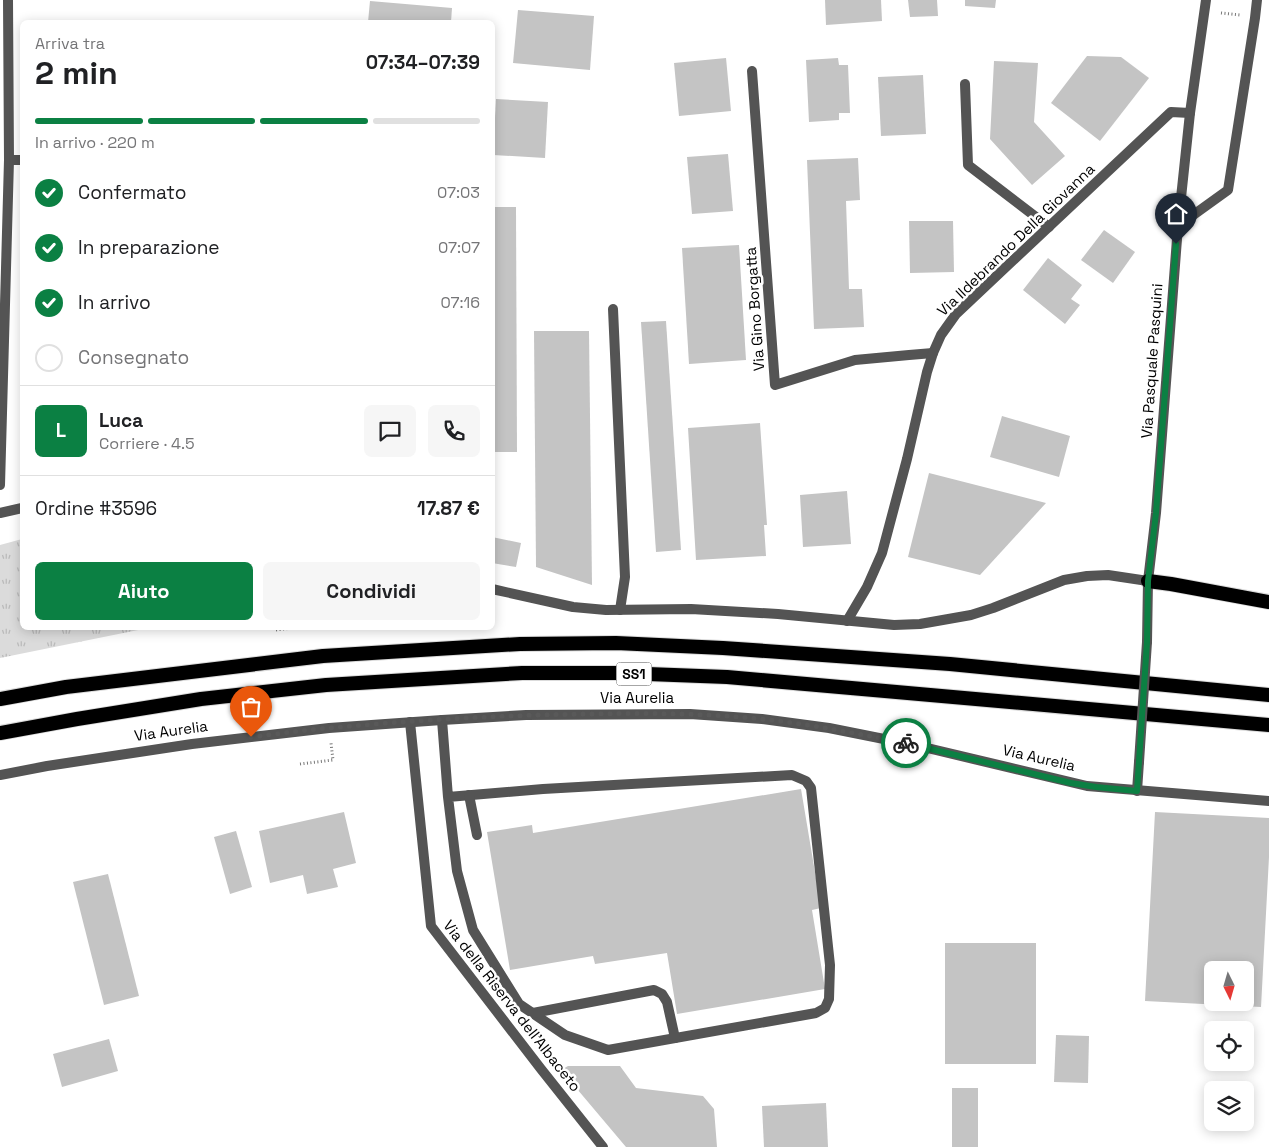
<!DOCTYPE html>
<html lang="it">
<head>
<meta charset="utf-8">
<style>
  body { margin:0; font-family:"Space Grotesk",sans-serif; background:#f6f6f6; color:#202124; height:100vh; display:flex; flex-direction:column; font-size:19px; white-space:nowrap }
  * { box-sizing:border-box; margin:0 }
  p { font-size:16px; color:#757577 }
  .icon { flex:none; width:28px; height:28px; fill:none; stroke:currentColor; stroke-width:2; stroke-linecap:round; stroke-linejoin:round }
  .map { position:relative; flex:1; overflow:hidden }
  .side { position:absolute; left:20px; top:20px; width:475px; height:610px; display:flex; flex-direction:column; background:#fff; border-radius:8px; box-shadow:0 2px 12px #0003 }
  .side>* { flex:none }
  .needle { width:32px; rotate:175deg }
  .buttons { position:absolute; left:1204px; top:961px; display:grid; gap:10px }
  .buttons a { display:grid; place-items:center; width:50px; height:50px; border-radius:8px; background:#fff; box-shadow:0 2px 12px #0003; font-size:25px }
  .pin { position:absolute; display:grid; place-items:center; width:42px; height:42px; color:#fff; margin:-51px -21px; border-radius:50% 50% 50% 0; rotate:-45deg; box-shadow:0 0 5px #0007 }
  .pin .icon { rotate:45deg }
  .courier { position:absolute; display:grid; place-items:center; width:50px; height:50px; margin:-25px; border:4px solid #0b8043; border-radius:50%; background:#fff; color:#222; box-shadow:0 1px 6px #0007 }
  .head em { font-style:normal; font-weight:600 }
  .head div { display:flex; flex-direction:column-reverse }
  .head { display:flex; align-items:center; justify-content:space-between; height:85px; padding:0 15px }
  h1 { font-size:32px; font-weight:600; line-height:38px }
  .bar { display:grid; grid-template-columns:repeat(4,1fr); gap:8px 5px; align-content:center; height:60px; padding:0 15px }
  .bar i { height:6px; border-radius:4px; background:#e0e0e0 }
  .bar .selected { background:#0b8043 }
  .bar p { grid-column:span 4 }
  .line { display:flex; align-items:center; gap:12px; padding:0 15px; border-top:1px solid #e0e0e0 }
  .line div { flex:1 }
  .round { display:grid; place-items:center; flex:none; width:52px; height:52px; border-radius:8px; background:#f6f6f6 }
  ol { padding:0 15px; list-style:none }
  li { display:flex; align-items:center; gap:15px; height:55px }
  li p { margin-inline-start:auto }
  li .icon { padding:5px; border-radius:50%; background:#0b8043; color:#fff; stroke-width:4 }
  li:last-child { color:#757577 }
  li i { width:28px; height:28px; border:2px solid #e0e0e0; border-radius:50% }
  .cta { display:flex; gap:10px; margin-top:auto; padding:10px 15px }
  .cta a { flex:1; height:58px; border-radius:8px; background:#0b8043; color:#fff; font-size:20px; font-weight:600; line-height:58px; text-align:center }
  .cta a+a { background:#f6f6f6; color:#202124 }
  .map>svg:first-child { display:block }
  .park { fill:url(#park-tufts) }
  .building { fill:#c4c4c4; fill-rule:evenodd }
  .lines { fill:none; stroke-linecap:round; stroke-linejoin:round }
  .trunk-casing { stroke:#dbdbdb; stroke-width:16 }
  .path { stroke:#767676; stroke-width:3; stroke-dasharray:1 2.5; stroke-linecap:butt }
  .service { stroke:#545454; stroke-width:10 }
  .minor { stroke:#545454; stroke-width:10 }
  .tertiary { stroke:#545454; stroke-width:10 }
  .trunk { stroke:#000; stroke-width:14 }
  .tertiary-bridge { stroke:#545454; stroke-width:10 }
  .done { stroke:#595959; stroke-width:5; stroke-dasharray:0 9 }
  .route { stroke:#0b8043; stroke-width:6 }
  .labels { text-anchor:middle; stroke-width:5; stroke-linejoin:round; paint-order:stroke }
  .shield { fill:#fff; stroke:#4c4c4c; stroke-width:1 }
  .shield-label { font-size:14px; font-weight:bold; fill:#000 }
  .street-label { font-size:15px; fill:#000; stroke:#fff }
</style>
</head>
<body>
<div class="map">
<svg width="1269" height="1147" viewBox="0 0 1269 1147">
  <defs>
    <pattern id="park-tufts" width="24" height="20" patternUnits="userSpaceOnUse" patternTransform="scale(1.25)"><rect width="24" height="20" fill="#dbdbdb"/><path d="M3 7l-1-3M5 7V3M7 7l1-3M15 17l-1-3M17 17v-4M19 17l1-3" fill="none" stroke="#bababa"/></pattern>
  </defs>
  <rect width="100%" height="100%" fill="#fff"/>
  <polygon class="park" points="22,539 22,628 148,628 0,658 0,545"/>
  <g class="building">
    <polygon points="825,0 881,0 882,21 826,25"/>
    <polygon points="908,0 937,0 938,16 910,17"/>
    <polygon points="965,0 996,0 995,8 965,6"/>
    <polygon points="370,1 452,8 451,22 368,22"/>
    <polygon points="518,10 594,16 590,70 513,63"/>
    <polygon points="1087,56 1121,57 1149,78 1100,141 1051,103"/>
    <polygon points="726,58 731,111 679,116 674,63"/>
    <polygon points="838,58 839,65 848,65 850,113 839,113 839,120 809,122 806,60"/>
    <polygon points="994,61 1038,63 1034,122 1065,156 1032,185 990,139"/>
    <polygon points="923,75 926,134 881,136 878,77"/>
    <polygon points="496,99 548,102 545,158 493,155"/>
    <polygon points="728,154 733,211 692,214 687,157"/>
    <polygon points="858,158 860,200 846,201 849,289 862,289 864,327 814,329 807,160"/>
    <polygon points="492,207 516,207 517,452 492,452"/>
    <polygon points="909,221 953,221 954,272 910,273"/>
    <polygon points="1104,230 1135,252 1113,283 1081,260"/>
    <polygon points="739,245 746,360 689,364 682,248"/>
    <polygon points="1048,258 1082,285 1071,299 1080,305 1065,324 1023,290"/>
    <polygon points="666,321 681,550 656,552 641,322"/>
    <polygon points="534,331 589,331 592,585 536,567"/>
    <polygon points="1002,416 1070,436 1059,477 990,457"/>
    <polygon points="760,423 767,525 764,525 766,556 696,560 688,428"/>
    <polygon points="929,473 1046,503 980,575 908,557"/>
    <polygon points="847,491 851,544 803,547 800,495"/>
    <polygon points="492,537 521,543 516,567 492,563"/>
    <polygon points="801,789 821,908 812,910 825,989 677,1014 667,953 595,964 593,956 510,970 487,832 532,825 533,833"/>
    <polygon points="344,812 356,863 333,869 338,887 307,894 303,875 270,883 259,831"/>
    <path d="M1155 812 1269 818V857L1261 1007 1145 1001ZM1212 970H1245V1002H1212Z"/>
    <polygon points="236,831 252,887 230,894 214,837"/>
    <polygon points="108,874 139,996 104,1005 73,882"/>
    <rect x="945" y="943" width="91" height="121"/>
    <polygon points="1056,1035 1089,1036 1088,1083 1054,1082"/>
    <polygon points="109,1039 118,1071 62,1087 53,1054"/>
    <polygon points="568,1066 620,1066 636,1088 703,1096 714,1109 717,1147 626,1147 561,1070"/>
    <rect x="952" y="1088" width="26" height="59"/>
    <polygon points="826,1103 828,1147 764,1147 762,1106"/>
  </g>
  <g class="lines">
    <defs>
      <g id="trunk">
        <polyline points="1148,581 1171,584 1269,602"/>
        <polyline points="0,699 66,687 323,656 520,644 616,643 723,648 950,664 1269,695"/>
        <polyline points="0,733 77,719 201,699 326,685 522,673 621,673 727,677 1269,725"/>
      </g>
    </defs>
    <use href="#trunk" class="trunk-casing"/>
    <g class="path">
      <polyline points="1221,13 1240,15"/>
      <polyline points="276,630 292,628"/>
      <polyline points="300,764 333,760 331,743"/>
    </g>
    <g class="service">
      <polyline points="1178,226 1228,190 1255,18 1257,0"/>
      <polyline points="613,309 625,577 620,610"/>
      <polyline points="442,720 448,797 457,871 473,930 519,1004 565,1035 608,1050 816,1013 825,1008 829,999 830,965 811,788 806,781 792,775 543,789 448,797"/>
      <polyline points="469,795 477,835"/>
      <polyline points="533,1013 654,990 662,994 667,1002 675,1038"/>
    </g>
    <g class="minor">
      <polyline points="752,71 775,385 855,360 909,355 933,353"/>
      <polyline points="965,84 968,165 1049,227"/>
      <polyline points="9,160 22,160"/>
      <polyline points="0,485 9,160 8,0"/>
      <polyline points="847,621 867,587 882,553 907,459 927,372 933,353 941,335 956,314 1171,112 1190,113"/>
      <polyline points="410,722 431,926 541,1069 603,1147"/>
    </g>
    <g class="tertiary">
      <polyline points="0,513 22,508"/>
      <polyline points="492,589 573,607 606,610 691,609 778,614 894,625 920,624 971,615 993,608 1064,580 1087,576 1108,575 1148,581"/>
      <polyline points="1147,642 1148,581 1156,513 1178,226 1190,113 1206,0"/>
      <polyline points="0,775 47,766 192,744 329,728 442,720 526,715 690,714 762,719 829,728 919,746 1087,786 1269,801"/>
      <polyline points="1137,791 1139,762"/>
    </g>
    <use href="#trunk" class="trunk"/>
    <polyline class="tertiary-bridge" points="1139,762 1147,642"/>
  </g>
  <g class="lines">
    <path class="done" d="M251 737C277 734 303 730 330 728 416 720 503 715 590 714 647 713 704 713 761 719 810 724 858 734 906 743"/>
    <polyline class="route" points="906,743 1071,783 1096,787 1137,791 1147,642 1148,581 1156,513 1176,244"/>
  </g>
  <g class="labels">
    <rect class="shield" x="616.5" y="662.5" width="35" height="23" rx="4"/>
    <g class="shield-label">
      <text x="634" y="679">SS1</text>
    </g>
    <g class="street-label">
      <text transform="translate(1016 240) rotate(-44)" y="5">Via Ildebrando Della Giovanna</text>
      <text transform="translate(755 309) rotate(-94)" y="5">Via Gino Borgatta</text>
      <text transform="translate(1152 361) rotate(-86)" y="5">Via Pasquale Pasquini</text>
      <text x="637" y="703">Via Aurelia</text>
      <text transform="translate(171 731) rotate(-8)" y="5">Via Aurelia</text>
      <text transform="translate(1039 758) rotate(13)" y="5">Via Aurelia</text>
      <text transform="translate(512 1006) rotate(52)" y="5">Via della Riserva dell'Albaceto</text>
    </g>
  </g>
</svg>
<div class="buttons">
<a><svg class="needle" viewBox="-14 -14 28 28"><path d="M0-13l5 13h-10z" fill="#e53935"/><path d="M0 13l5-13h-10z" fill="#757577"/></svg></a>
<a><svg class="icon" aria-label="locate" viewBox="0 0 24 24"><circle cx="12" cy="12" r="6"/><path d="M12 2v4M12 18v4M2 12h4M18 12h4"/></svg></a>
<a><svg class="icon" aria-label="layers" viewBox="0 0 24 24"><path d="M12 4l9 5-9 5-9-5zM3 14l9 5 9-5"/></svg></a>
</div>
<div class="pin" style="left:251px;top:737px;background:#ea580c"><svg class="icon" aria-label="bag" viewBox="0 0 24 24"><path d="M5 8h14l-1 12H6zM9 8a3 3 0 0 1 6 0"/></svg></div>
<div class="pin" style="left:1176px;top:244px;background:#1f2937"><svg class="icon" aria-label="home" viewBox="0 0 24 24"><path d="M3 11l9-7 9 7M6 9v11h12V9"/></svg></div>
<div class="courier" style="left:906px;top:743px"><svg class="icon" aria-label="bike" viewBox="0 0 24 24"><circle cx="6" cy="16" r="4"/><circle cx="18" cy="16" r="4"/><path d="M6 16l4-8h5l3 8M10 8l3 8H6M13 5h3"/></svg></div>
<section class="side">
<div class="head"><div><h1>2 min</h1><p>Arriva tra</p></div><em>07:34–07:39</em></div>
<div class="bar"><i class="selected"></i><i class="selected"></i><i class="selected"></i><i></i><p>In arrivo · 220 m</p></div>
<ol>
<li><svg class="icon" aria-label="check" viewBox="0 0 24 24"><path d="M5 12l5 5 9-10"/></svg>Confermato<p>07:03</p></li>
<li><svg class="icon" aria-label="check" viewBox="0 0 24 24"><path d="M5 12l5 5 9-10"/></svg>In preparazione<p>07:07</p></li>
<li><svg class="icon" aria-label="check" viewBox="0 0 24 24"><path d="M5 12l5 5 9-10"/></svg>In arrivo<p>07:16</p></li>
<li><i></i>Consegnato</li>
</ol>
<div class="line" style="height:90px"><b class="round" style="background:#0b8043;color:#fff">L</b><div><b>Luca</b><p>Corriere · 4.5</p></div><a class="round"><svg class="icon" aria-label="chat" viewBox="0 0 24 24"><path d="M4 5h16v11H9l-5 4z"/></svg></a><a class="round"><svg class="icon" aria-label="phone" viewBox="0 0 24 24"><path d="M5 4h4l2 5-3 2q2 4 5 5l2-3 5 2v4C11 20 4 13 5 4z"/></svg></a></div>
<div class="line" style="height:65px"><div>Ordine #3596</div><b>17.87 €</b></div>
<div class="cta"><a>Aiuto</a><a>Condividi</a></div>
</section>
</div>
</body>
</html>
